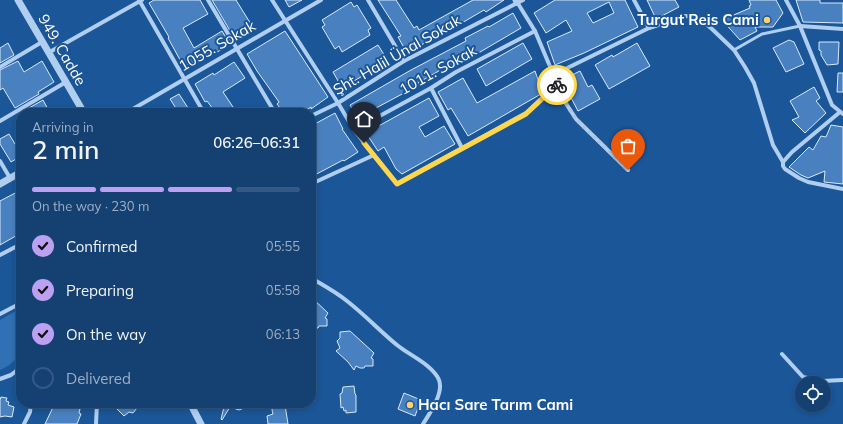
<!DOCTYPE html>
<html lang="en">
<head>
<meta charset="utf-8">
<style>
  body { margin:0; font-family:Mulish,sans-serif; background:#1d4777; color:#f1f3f6; height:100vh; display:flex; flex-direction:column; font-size:15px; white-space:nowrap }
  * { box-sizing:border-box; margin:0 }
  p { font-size:13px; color:#9dafc4 }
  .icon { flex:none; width:22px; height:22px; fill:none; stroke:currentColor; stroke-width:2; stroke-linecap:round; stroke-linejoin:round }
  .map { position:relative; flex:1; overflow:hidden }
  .details { position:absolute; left:16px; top:108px; width:300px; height:300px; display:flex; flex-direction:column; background:#144072; border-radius:16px; box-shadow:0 2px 6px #0003,0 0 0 1px #335984 }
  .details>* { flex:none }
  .buttons { position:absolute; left:795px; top:376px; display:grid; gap:8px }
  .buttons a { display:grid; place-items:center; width:36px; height:36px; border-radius:50%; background:#144072; box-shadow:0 2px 6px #0003,0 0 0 1px #335984; font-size:20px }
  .pin { position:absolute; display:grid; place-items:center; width:34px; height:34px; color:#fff; margin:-41px -17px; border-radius:50% 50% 50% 0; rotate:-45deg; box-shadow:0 0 4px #0007 }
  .pin .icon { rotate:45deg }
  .courier { position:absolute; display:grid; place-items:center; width:40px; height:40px; margin:-20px; border:3px solid #ffd54a; border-radius:50%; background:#fff; color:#222; box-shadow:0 1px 5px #0007 }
  .head em { font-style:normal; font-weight:600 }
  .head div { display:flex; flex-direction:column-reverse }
  .head { display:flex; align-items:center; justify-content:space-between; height:68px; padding:0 16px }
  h1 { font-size:26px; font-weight:600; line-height:30px }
  .bar { display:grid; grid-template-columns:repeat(4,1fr); gap:6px 4px; align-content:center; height:48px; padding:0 16px }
  .bar i { height:5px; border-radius:3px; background:#335984 }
  .bar .current { background:#bca0f2 }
  .bar p { grid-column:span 4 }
  ol { padding:0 16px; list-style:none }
  li { display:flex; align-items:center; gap:12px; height:44px }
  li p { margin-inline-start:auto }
  li .icon { padding:4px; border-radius:50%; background:#bca0f2; color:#111; stroke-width:4 }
  li:last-child { color:#9dafc4 }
  li i { width:22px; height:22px; border:2px solid #335984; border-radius:50% }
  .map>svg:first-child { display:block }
  .green { fill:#3070b5 }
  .building { fill:#4981c0; stroke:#d7e9fb; fill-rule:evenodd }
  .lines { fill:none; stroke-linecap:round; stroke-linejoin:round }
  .service { stroke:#b0cff0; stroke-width:3 }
  .minor { stroke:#b0cff0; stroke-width:4 }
  .tertiary { stroke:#b0cff0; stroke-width:7 }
  .done { stroke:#afc4db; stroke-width:4; stroke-dasharray:0 7.2 }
  .route { stroke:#ffd54a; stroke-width:5 }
  .poi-dot { fill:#ffd16f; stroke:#1b5698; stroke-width:1.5 }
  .labels { text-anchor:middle; stroke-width:4; stroke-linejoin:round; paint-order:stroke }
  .poi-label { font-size:15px; font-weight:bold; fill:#fff; stroke:#1b5698; text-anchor:end }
  .street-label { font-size:15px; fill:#fff; stroke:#1b5698 }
</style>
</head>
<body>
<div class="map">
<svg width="843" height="424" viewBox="0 0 843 424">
  <rect width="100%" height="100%" fill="#1b5698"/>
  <path class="green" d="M21 308V353C16 360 8 367 0 370V320Z"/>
  <g class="building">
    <polygon points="154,0 200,0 208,14 183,28 194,48 222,31 230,44 211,56 209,53 184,67 168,38 169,37 149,3"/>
    <polygon points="212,0 236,0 254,29 236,41"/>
    <polygon points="285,0 302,0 289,7"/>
    <polygon points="378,0 396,0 414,28 417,26 419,30 473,0 504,0 486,12 484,10 431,41 430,40 407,53 398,37 401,36"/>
    <path d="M555 0H625L638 27 584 53 555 65 547 42 572 31 566 20 546 33 534 13ZM609 2 614 13 593 23 587 13Z"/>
    <polygon points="647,0 675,0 679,7 656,19"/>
    <polygon points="749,0 776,0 783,13 773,27 755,27 757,31 740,40 722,20 750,8 749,6 751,5"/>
    <polygon points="796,0 820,0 820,3 843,3 843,23 803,22"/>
    <polygon points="351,2 354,7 357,5 371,28 368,30 370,35 342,52 339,46 335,49 322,27 325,25 322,20"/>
    <polygon points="513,13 521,28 475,55 474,54 450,67 449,65 418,83 419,85 376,108 376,109 358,119 350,105 411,70 466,41 465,38 488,26 489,27"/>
    <polygon points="285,31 328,97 311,109 311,107 302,113 284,113 277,104 279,102 257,71 247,54"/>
    <polygon points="789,40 794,42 804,64 786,72 773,48"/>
    <polygon points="819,42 839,42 838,64 827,65 821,55 821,51 819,50"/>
    <polygon points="8,43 14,55 0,63 0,48"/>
    <polygon points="523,43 532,59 486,86 477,69"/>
    <polygon points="637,43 650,66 609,89 595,65 612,55 613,57"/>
    <polygon points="378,45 388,61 342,88 333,72"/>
    <polygon points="18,61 24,72 42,61 54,82 38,92 39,94 15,108 3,88 0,90 0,70"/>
    <polygon points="234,62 245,78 223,92 237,113 216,113 207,101 205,102 195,84 213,73 214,75"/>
    <polygon points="535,71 542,91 541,94 468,136 451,108 448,110 438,92 463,78 477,103"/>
    <polygon points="580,71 588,87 592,85 600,99 578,111 568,92 566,93 560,81"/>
    <polygon points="838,73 843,73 843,92 837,92"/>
    <polygon points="814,87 820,98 816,101 826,113 805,133 792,120 799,117 790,101"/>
    <polygon points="179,94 188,108 187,109 189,113 179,113 170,99"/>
    <polygon points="429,98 439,116 419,127 425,137 444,126 455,144 402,174 396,169 384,147 378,151 366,133"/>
    <polygon points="43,100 50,113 20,113"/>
    <polygon points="335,113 343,129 342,129 358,152 344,161 343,160 311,177 311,126"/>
    <polygon points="831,125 843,127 843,184 824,182 825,171 808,178 801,175 789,167 809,147 813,150 821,136 826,137"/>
    <polygon points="9,134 15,144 21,141 21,156 11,162 0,144 0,139"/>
    <polygon points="19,191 21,196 21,233 0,245 0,201"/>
    <polygon points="311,297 328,313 325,318 327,319 327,326 319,326 318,328 314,328 311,326"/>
    <polygon points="350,331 374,353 371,358 373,359 373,366 365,366 364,368 360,368 356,366 354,370 348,362 336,351 340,348 337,341 340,338 340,332"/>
    <polygon points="354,386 355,394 356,395 356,412 346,413 346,410 344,411 343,407 341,408 340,394 342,393 343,387"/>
    <polygon points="404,393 421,400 415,416 398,409"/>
    <polygon points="1,397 7,398 6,401 9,402 8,405 14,407 12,417 5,416 0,417 0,400"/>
    <polygon points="55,403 67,403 80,409 79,413 81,414 77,424 45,424"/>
    <polygon points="118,403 141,403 133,413 129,412 124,416 117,409"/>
    <polygon points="218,403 243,403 244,408 239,410 230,407 222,420 221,419 224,407"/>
    <polygon points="274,403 282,403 283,406 285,405 288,424 268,424 267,416 273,414 272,410"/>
  </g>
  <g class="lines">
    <polyline class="service" points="734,50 762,34 800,26"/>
    <g class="minor">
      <polyline points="139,0 204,113"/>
      <polyline points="208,0 275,113"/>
      <polyline points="272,0 338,103 354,130 397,184 526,113 557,84"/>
      <polyline points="368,0 404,61"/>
      <polyline points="634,0 649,28"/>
      <polyline points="786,0 800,26 832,105 843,114"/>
      <polyline points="517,2 535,31 565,102 576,119 628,170"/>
      <polyline points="800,26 843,29"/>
      <polyline points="48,53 142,0"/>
      <polyline points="0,67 42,42"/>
      <polyline points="553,75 649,28 686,16 699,18 712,29 734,50 745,67 754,83 773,145 783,162 783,166 785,169 799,178 808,182 843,189"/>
      <polyline points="431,88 462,148"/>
      <polyline points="126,113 321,0"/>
      <polyline points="311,116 338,103 404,61 523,0"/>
      <polyline points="0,121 66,82"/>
      <polyline points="354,130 431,88 456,72 535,31"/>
      <polyline points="0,161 10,178"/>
      <polyline points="783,162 792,152 840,112"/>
      <polyline points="311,184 374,155"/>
      <polyline points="0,255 21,244"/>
      <path d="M311 278C323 285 336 292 347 301 365 315 380 331 397 345 409 355 433 365 439 380 444 393 430 413 423 424"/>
      <polyline points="0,314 21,303"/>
      <polyline points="782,354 803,377 822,381 843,380"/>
      <polyline points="0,379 11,375 21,367"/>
      <polyline points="311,399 313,399"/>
      <polyline points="24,424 30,412 31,403"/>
      <polyline points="96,424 97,403"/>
    </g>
    <g class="tertiary">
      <polyline points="18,0 84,113"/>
      <polyline points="516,0 517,2"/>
      <polyline points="0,184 21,172"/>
      <polyline points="190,403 201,424"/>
    </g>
  </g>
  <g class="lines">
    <polyline class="done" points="557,85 565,102 576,119 628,170"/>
    <polyline class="route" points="364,143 397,184 526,114 557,85"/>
  </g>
  <g class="poi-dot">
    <circle cx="767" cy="20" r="4"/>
    <circle cx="410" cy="405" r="4"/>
  </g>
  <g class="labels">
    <g class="poi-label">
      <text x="759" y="25">Turgut Reis Cami</text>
      <text x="418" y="410" text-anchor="start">Hacı Sare Tarım Cami</text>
    </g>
    <g class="street-label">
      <text transform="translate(217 46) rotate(-30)" y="5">1055. Sokak</text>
      <text transform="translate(62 50) rotate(60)" y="5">949. Cadde</text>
      <text transform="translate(397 55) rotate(-30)" y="5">Şht. Halil Ünal Sokak</text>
      <text transform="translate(438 70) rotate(-29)" y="5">1011. Sokak</text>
    </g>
  </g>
</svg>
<div class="buttons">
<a><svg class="icon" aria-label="locate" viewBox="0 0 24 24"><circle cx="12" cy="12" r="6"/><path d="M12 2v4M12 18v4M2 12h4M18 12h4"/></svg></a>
</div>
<div class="pin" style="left:628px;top:170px;background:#ea580c"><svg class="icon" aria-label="bag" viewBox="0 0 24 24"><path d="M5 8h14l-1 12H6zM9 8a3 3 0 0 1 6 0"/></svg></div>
<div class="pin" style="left:364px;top:143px;background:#1f2937"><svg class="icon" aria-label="home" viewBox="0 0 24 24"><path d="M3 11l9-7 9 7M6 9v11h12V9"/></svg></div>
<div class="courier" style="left:557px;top:85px"><svg class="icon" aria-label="bike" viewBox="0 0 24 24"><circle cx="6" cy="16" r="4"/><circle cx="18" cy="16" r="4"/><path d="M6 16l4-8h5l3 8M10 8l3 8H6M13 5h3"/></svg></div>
<section class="details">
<div class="head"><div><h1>2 min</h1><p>Arriving in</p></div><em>06:26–06:31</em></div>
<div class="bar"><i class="current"></i><i class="current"></i><i class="current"></i><i></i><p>On the way · 230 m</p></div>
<ol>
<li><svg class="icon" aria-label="check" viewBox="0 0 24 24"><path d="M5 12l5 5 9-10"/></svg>Confirmed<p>05:55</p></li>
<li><svg class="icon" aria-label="check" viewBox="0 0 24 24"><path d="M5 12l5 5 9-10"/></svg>Preparing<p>05:58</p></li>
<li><svg class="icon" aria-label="check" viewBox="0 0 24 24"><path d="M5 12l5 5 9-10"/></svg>On the way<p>06:13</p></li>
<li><i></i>Delivered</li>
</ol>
</section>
</div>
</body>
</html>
